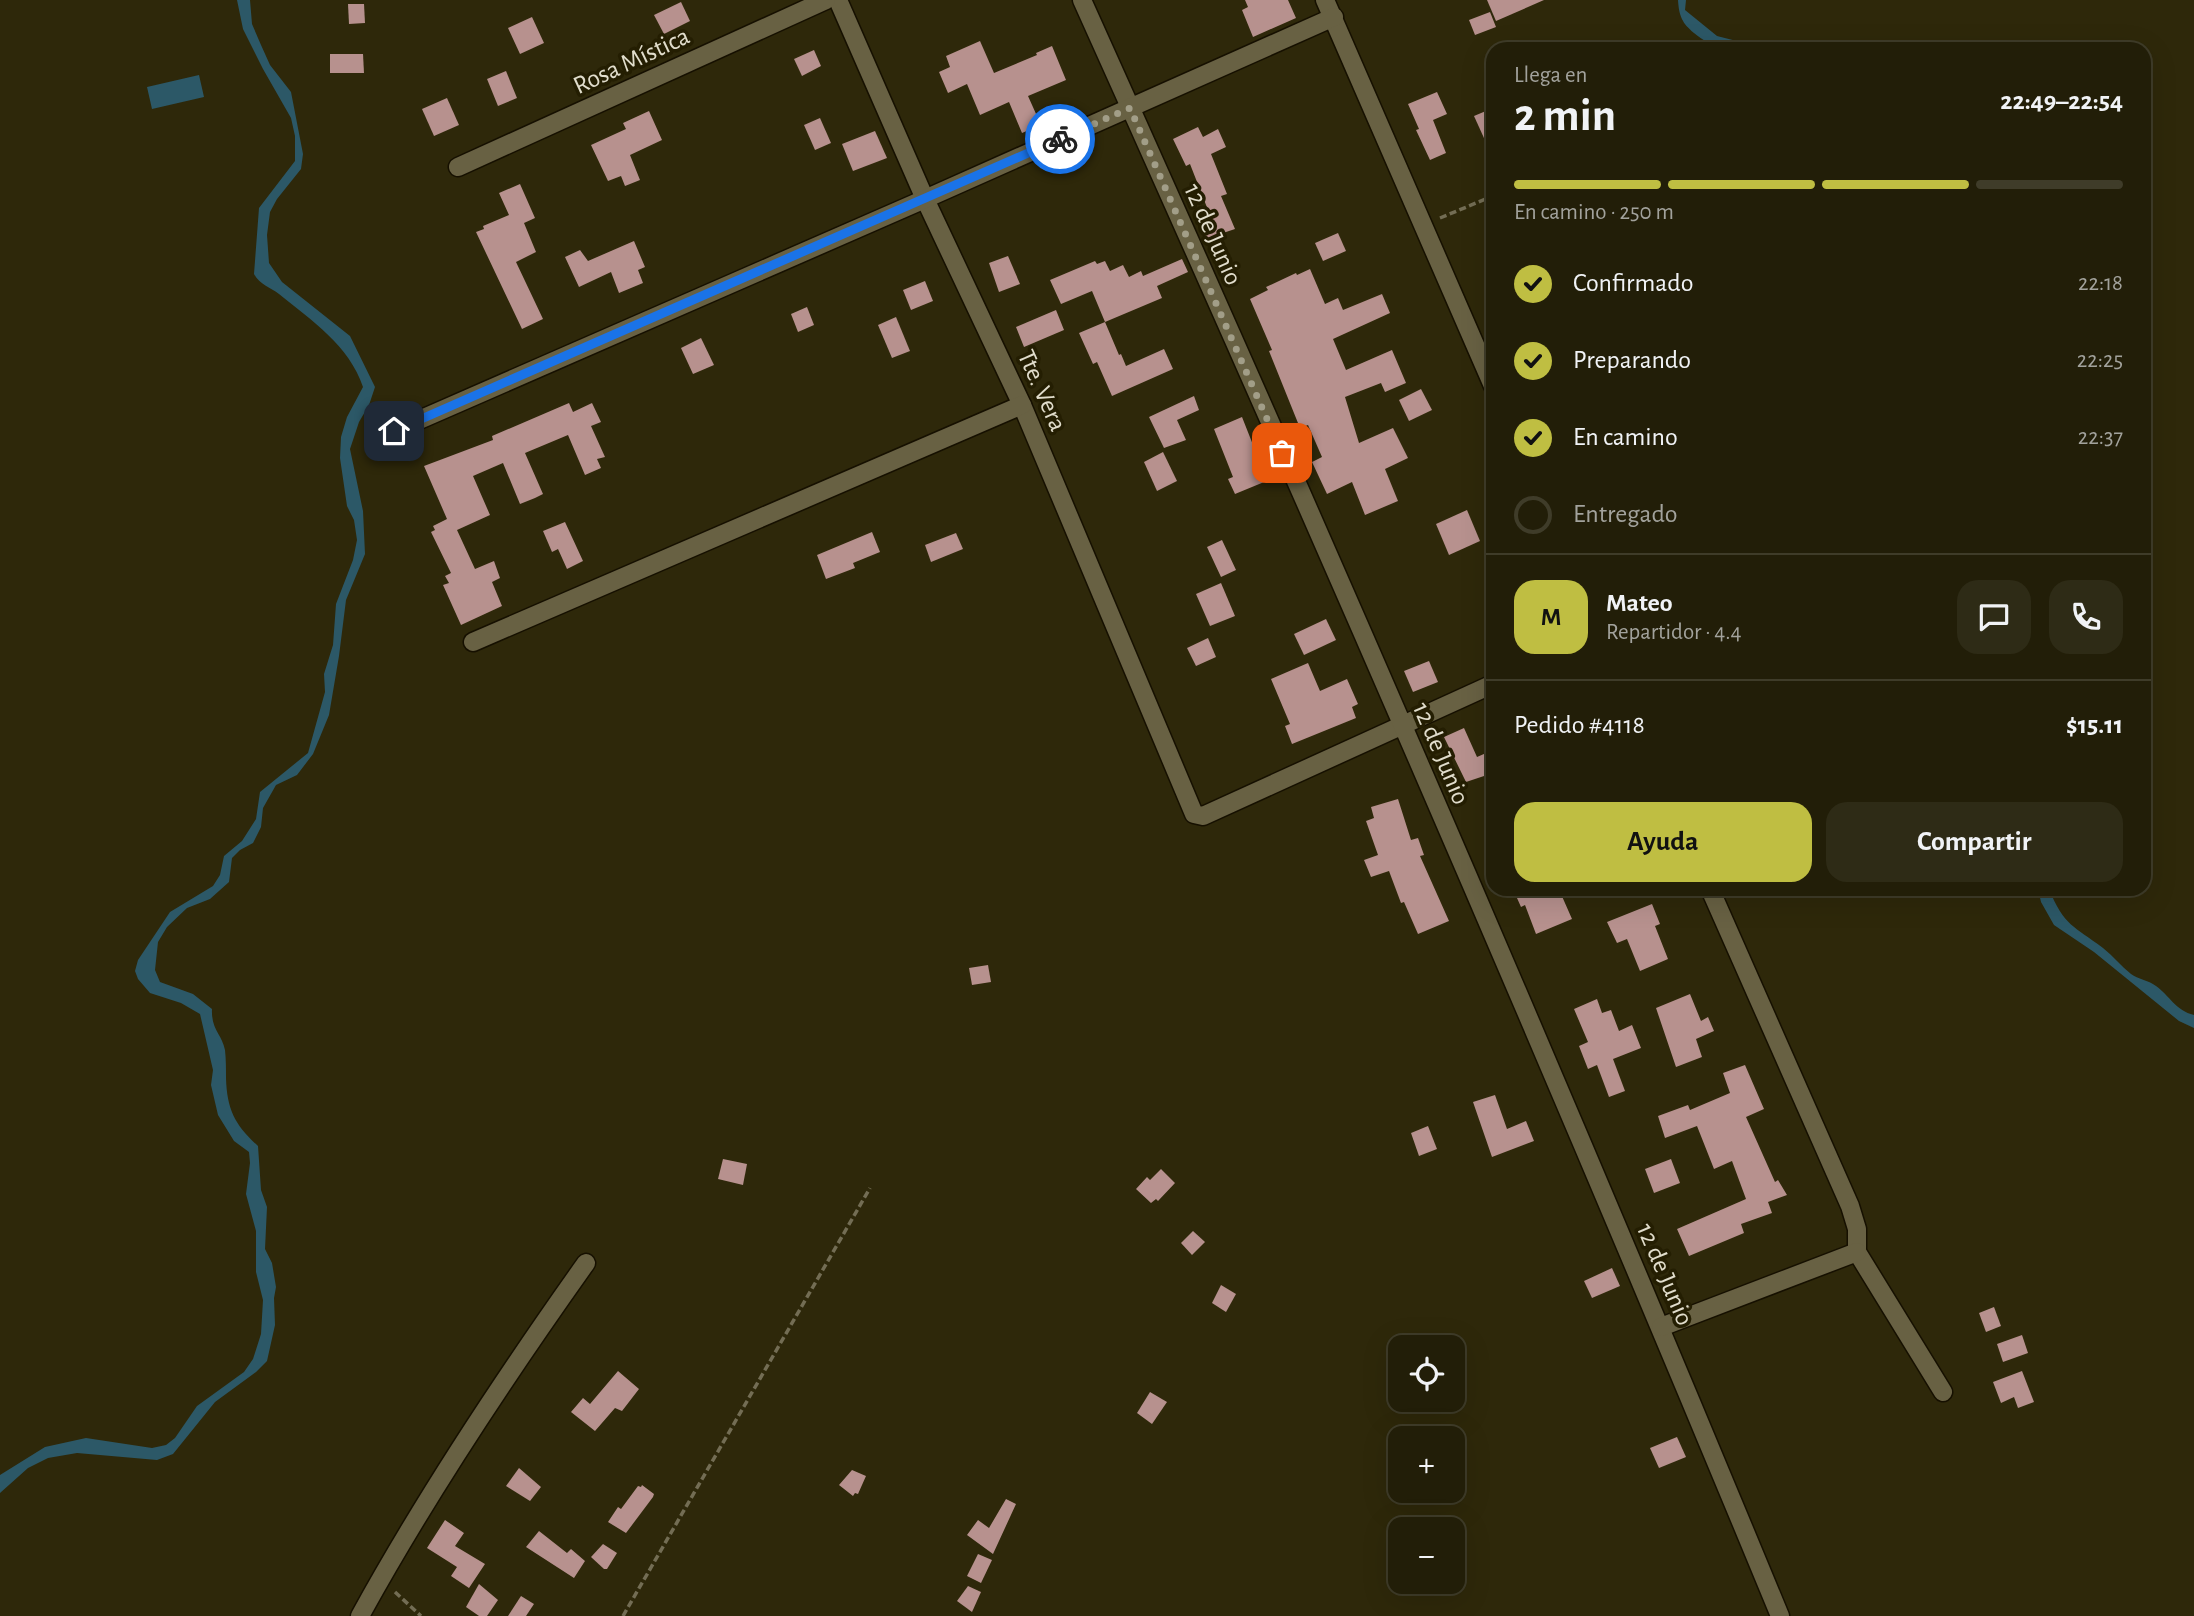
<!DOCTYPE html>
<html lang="es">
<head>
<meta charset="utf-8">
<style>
  body { margin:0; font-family:"Alegreya Sans",sans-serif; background:#2e2b16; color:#f1f3f6; height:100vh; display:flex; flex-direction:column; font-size:26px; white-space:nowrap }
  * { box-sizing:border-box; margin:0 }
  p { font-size:23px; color:#a2a29c }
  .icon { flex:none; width:38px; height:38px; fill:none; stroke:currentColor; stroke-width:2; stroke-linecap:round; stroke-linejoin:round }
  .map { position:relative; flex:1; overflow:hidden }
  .drawer { position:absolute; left:1486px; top:42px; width:665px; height:854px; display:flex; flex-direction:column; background:#221e08; border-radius:21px; box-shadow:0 7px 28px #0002,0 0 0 2px #3f3c29 }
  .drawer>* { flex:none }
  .controls { position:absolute; left:1388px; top:1335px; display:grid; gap:14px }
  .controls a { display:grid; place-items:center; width:77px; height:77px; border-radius:14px; background:#221e08; box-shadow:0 7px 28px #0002,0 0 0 2px #3f3c29; font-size:35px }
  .pin { position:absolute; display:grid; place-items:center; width:60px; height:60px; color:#fff; margin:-30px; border-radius:14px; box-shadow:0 4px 10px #0006 }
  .courier { position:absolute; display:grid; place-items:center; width:70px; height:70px; margin:-35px; border:5px solid #1a73e8; border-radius:50%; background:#fff; color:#222; box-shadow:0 2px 9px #0007 }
  .summary em { font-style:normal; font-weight:700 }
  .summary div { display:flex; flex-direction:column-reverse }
  .summary { display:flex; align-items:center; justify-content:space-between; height:119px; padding:0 28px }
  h1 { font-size:46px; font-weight:700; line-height:52px }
  .bar { display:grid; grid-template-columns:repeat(4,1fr); gap:10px 7px; align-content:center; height:84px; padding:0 28px }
  .bar i { height:9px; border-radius:5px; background:#3f3c29 }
  .bar .active { background:#bfbe42 }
  .bar p { grid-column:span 4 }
  .line { display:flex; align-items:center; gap:18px; padding:0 28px; border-top:2px solid #3f3c29 }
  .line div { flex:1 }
  .round { display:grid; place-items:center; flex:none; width:74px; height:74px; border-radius:21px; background:#2e2b16 }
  ol { padding:0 28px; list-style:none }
  li { display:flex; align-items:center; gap:21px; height:77px }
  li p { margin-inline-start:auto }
  li .icon { padding:7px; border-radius:50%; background:#bfbe42; color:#111; stroke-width:4 }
  li:last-child { color:#a2a29c }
  li i { width:38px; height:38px; border:4px solid #3f3c29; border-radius:50% }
  .action { display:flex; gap:14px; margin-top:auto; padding:14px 28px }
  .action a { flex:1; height:80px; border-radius:21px; background:#bfbe42; color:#111; font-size:28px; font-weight:700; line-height:80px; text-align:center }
  .action a+a { background:#2e2b16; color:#f1f3f6 }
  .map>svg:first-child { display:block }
  .water { fill:#2c5867 }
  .building { fill:#b7918e }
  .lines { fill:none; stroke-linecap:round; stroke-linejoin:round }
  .street-casing { stroke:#161000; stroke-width:21 }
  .path { stroke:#736d54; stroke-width:3.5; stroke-dasharray:7 3.5; stroke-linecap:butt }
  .street { stroke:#686143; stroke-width:18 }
  .done { stroke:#a29e88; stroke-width:7; stroke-dasharray:0 12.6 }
  .route { stroke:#1a73e8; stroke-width:9 }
  .labels { text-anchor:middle; stroke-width:7; stroke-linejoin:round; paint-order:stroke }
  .street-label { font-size:26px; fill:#e1ddcc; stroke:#241e02 }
</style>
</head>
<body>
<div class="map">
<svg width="2194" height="1616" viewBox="0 0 2194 1616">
  <rect width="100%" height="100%" fill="#2e280a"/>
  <g class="water">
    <path d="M237 0H250L252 24 261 45 270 65 291 92 303 154 301 169 277 199 270 212 267 235 269 263 282 282 350 336 375 387 369 405 359 422 350 449 363 511 365 554 346 600 339 656 329 715 313 754 297 775 276 785 263 808 261 827 253 843 240 850 232 858 229 882 210 899 187 908 167 927 158 942 155 970 160 982 193 994 212 1009C211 1030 222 1034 225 1050 226 1059 226 1069 226 1078 227 1110 235 1125 258 1146L261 1190 267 1207 265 1249 272 1263 276 1287 274 1298 275 1325 267 1361 256 1372 215 1402 173 1454 157 1460 77 1453 48 1458 28 1468 0 1493V1475L45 1447 86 1438 152 1448 166 1445 175 1438 197 1406 244 1372 253 1359 261 1334 263 1300 256 1272V1231L246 1194 250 1163 249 1152 234 1141 218 1115 211 1085 213 1070 200 1014 181 1003 150 993 138 979 135 971 138 960 170 912 213 886 220 875 224 856 242 841 256 819 260 792 308 753 325 692 324 674 333 645 336 604 353 560 357 540 354 520 347 506 340 458 341 437 347 417 363 387C349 345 312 321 279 294 270 287 260 285 254 274L259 208 295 161V136L291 118 263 69 243 29Z"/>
    <path d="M1678 0H1686L1685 10 1717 36 1768 49C1738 49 1719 54 1694 33 1682 23 1679 16 1678 0Z"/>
    <polygon points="199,75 204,97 152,109 147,87"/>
    <path d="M2038 889H2049C2064 926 2074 926 2103 948 2113 956 2121 966 2131 974 2138 979 2148 980 2156 986 2169 995 2176 1011 2194 1015V1028L2179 1021 2094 952 2054 925 2041 902Z"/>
  </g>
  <g class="building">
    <polygon points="1245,0 1288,0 1296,18 1253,37 1242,10 1248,7"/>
    <polygon points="1487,0 1544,0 1496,21"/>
    <polygon points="681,2 690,21 664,34 654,15"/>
    <polygon points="348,4 364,4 365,23 349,24"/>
    <polygon points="1490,12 1496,27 1475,35 1469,20"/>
    <polygon points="532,17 544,43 520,54 508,28"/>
    <polygon points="980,41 994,73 1037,55 1036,53 1052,46 1066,80 1028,96 1041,125 1022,133 1009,102 980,115 967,84 948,93 939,72 950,67 946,56"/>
    <polygon points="814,50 821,66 802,76 794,59"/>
    <polygon points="330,54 363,54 364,73 330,73"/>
    <polygon points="506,71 517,98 498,106 487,79"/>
    <polygon points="1437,92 1447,114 1433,120 1446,153 1430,160 1416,130 1419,129 1408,104"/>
    <polygon points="447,98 459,125 434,136 422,109"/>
    <polygon points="1493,108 1493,158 1474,116"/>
    <polygon points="649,111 662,140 630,155 640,180 625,186 621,176 608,181 591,145 626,129 623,123"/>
    <polygon points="820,118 831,143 815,150 804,125"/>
    <polygon points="1198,127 1203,137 1218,129 1226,147 1211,154 1227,194 1221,196 1235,229 1205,239 1196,216 1208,210 1190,164 1186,166 1173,139"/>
    <polygon points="875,131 887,158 853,171 842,144"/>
    <polygon points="520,184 535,218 524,223 536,252 516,262 543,319 522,329 476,232 484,229 483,226 509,215 499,193"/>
    <polygon points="1338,233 1346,251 1323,261 1315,243"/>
    <polygon points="634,241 645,267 638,270 643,283 619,293 611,272 579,287 565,257 580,250 588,261"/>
    <polygon points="1008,256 1020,284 999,292 989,263"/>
    <polygon points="1182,259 1188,272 1157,286 1162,298 1105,322 1092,291 1061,304 1050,280 1095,261 1097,264 1105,261 1110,271 1123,265 1129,277 1141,271 1143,276"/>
    <polygon points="1310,269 1325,304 1338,298 1343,310 1382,294 1390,313 1333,339 1346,370 1392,350 1406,383 1385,392 1381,383 1345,397 1359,443 1393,428 1408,458 1385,469 1398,501 1365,515 1352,482 1327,494 1312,462 1322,457 1308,425 1300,428 1269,351 1272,350 1250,299 1268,290 1266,287 1296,273 1297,275"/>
    <polygon points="925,281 933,301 911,310 903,290"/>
    <polygon points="807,307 814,325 798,332 791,314"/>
    <polygon points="1056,310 1064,330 1024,347 1016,327"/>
    <polygon points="896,317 910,351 892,358 878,325"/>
    <polygon points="1105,322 1119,355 1121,354 1126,366 1164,349 1173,369 1112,396 1097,362 1093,364 1079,333"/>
    <polygon points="701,338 714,365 693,374 681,348"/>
    <polygon points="1421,389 1432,410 1409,421 1399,400"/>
    <polygon points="1194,396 1199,410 1177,420 1186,440 1164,448 1149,417"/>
    <polygon points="569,403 573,412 592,403 601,422 591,426 605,457 597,459 601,468 585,475 568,435 525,453 543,494 535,498 520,504 503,463 473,476 490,515 457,530 475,569 494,561 500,578 492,582 502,606 461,625 443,585 449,583 445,576 451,573 431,532 435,530 433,526 447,519 424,466 493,440 492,436"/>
    <polygon points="1242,417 1257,455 1262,452 1274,478 1235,494 1228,479 1233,477 1214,429"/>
    <polygon points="1163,452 1177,481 1157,491 1144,462"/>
    <polygon points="1467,510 1480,541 1449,555 1436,524"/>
    <polygon points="565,522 583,561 567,569 558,549 552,552 543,531"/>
    <polygon points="872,532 880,552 853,563 855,568 826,579 817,555"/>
    <polygon points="956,533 963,549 931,562 925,545"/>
    <polygon points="1222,540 1236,570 1221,577 1207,547"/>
    <polygon points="1221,583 1235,616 1210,626 1196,594"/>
    <polygon points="1326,619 1336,640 1304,655 1294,634"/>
    <polygon points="1208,638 1216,657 1196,666 1187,648"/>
    <polygon points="1429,661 1438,682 1413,692 1404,671"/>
    <polygon points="1308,663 1320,691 1347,679 1358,704 1352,707 1356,718 1292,744 1285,726 1290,724 1271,679"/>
    <polygon points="1464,728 1477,757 1493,750 1493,773 1466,782 1444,737"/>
    <polygon points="1398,799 1411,840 1418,838 1424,855 1420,856 1449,921 1418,934 1404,902 1401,903 1389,871 1371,877 1364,860 1378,855 1366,821 1374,818 1371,807"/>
    <polygon points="1513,889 1564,889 1553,894 1554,897 1561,894 1572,919 1536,934 1525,905 1521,907"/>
    <polygon points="1652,904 1660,924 1655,926 1668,959 1640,971 1627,939 1617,943 1607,922"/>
    <polygon points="988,965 991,982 972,985 969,968"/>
    <polygon points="1690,994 1701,1021 1708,1017 1714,1031 1696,1039 1702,1057 1676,1067 1656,1008"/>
    <polygon points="1597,999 1602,1013 1611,1010 1619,1031 1632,1025 1641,1048 1613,1059 1625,1091 1609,1097 1597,1065 1588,1069 1579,1046 1588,1042 1574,1009"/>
    <polygon points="1745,1065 1764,1109 1746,1117 1775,1182 1778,1180 1787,1195 1768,1202 1772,1213 1741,1224 1744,1233 1689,1256 1677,1229 1746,1199 1732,1161 1714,1169 1697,1126 1665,1138 1658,1116 1688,1105 1690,1110 1730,1093 1723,1073"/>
    <polygon points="1495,1095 1507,1129 1526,1121 1534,1141 1492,1157 1473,1102"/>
    <polygon points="1428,1126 1437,1149 1419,1156 1411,1133"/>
    <polygon points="723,1159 747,1164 743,1185 718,1179"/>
    <polygon points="1671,1159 1680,1183 1654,1193 1645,1169"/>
    <polygon points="1161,1169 1175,1183 1158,1201 1156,1199 1151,1203 1136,1189 1147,1177 1150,1180"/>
    <polygon points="1193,1231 1205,1242 1192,1255 1181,1243"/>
    <polygon points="1612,1268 1620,1286 1592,1298 1584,1281"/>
    <polygon points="1221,1285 1236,1294 1226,1312 1212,1303"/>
    <polygon points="1994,1307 2001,1326 1986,1332 1979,1313"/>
    <polygon points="2022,1335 2028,1353 2003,1362 1997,1344"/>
    <polygon points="618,1371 639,1389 622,1411 615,1408 595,1431 571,1412 583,1398 590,1404"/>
    <polygon points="2022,1371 2034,1402 2018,1408 2014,1397 2001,1403 1993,1382"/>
    <polygon points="1150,1392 1167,1402 1152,1424 1137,1413"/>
    <polygon points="1677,1437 1686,1457 1659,1468 1650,1448"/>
    <polygon points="519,1468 541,1487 530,1501 506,1486"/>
    <polygon points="852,1470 866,1476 858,1494 855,1493 853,1496 839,1485"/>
    <polygon points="642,1485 654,1494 653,1497 626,1533 608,1522 618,1507 621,1509 638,1486 641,1487"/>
    <polygon points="1006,1499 1016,1504 993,1554 967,1535 978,1520 989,1528"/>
    <polygon points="445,1520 464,1533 455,1546 485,1564 469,1588 451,1576 457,1567 427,1548"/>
    <polygon points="539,1531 567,1553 571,1549 585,1561 574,1578 526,1547"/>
    <polygon points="603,1544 617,1553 607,1569 604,1569 591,1557"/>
    <polygon points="978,1554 992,1560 981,1583 967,1576"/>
    <polygon points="479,1584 498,1600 487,1616 479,1616 466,1607"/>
    <polygon points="968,1586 981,1592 972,1612 957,1601"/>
    <polygon points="521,1596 534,1604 526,1616 508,1616"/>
  </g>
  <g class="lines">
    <defs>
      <g id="street">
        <polyline points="838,0 925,199 1022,405 1194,814 1203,816 1493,684"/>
        <path d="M1082 0C1323 535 1556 1074 1780 1616"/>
        <polyline points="1325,0 1493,386"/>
        <polyline points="458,167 826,0"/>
        <polyline points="394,431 925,199 1334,17"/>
        <polyline points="473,642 1022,405"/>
        <polyline points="1710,889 1850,1206 1857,1229 1857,1252 1943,1392"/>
        <polyline points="1661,1327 1857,1252"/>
        <path d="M360 1616C427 1494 505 1377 586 1263"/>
      </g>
    </defs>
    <use href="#street" class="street-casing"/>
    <g class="path">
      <polyline points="1440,218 1493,196"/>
      <polyline points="395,1592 421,1616"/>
      <polyline points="623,1616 870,1188"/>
    </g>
    <use href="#street" class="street"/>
  </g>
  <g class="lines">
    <polyline class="done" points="1060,139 1130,108 1282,453"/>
    <polyline class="route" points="394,431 1060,139"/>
  </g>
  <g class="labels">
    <g class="street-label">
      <text transform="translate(631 60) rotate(-25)" y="9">Rosa Mística</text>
      <text transform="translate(1214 234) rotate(66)" y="9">12 de Junio</text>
      <text transform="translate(1043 390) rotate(66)" y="9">Tte. Vera</text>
      <text transform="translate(1442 753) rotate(67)" y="9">12 de Junio</text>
      <text transform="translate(1666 1274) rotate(67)" y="9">12 de Junio</text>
    </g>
  </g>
</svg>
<div class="controls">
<a><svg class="icon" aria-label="locate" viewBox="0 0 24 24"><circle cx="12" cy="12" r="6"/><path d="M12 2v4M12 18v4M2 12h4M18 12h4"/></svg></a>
<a>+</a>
<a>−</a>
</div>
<div class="pin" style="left:1282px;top:453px;background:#ea580c"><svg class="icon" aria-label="bag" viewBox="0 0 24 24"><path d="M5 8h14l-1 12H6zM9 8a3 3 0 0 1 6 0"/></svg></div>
<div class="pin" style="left:394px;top:431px;background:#1f2937"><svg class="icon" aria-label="home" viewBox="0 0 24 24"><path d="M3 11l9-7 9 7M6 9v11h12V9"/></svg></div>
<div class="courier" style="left:1060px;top:139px"><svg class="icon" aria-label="bike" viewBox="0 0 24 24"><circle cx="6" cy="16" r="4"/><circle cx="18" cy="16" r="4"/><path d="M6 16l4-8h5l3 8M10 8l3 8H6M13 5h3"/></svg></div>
<section class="drawer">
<div class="summary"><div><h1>2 min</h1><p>Llega en</p></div><em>22:49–22:54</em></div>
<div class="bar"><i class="active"></i><i class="active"></i><i class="active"></i><i></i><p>En camino · 250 m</p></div>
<ol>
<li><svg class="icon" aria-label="check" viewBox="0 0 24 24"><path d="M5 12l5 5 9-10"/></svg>Confirmado<p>22:18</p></li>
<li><svg class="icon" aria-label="check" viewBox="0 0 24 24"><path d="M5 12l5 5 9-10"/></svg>Preparando<p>22:25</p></li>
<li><svg class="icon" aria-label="check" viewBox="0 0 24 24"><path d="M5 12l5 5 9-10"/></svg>En camino<p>22:37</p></li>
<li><i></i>Entregado</li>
</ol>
<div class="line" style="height:126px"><b class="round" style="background:#bfbe42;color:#111">M</b><div><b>Mateo</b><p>Repartidor · 4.4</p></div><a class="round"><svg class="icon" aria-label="chat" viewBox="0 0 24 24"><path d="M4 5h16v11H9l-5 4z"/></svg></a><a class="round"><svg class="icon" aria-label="phone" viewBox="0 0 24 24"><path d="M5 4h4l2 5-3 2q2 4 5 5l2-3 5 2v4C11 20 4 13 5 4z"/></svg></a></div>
<div class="line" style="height:91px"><div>Pedido #4118</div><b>$15.11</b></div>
<div class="action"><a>Ayuda</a><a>Compartir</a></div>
</section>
</div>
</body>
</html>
